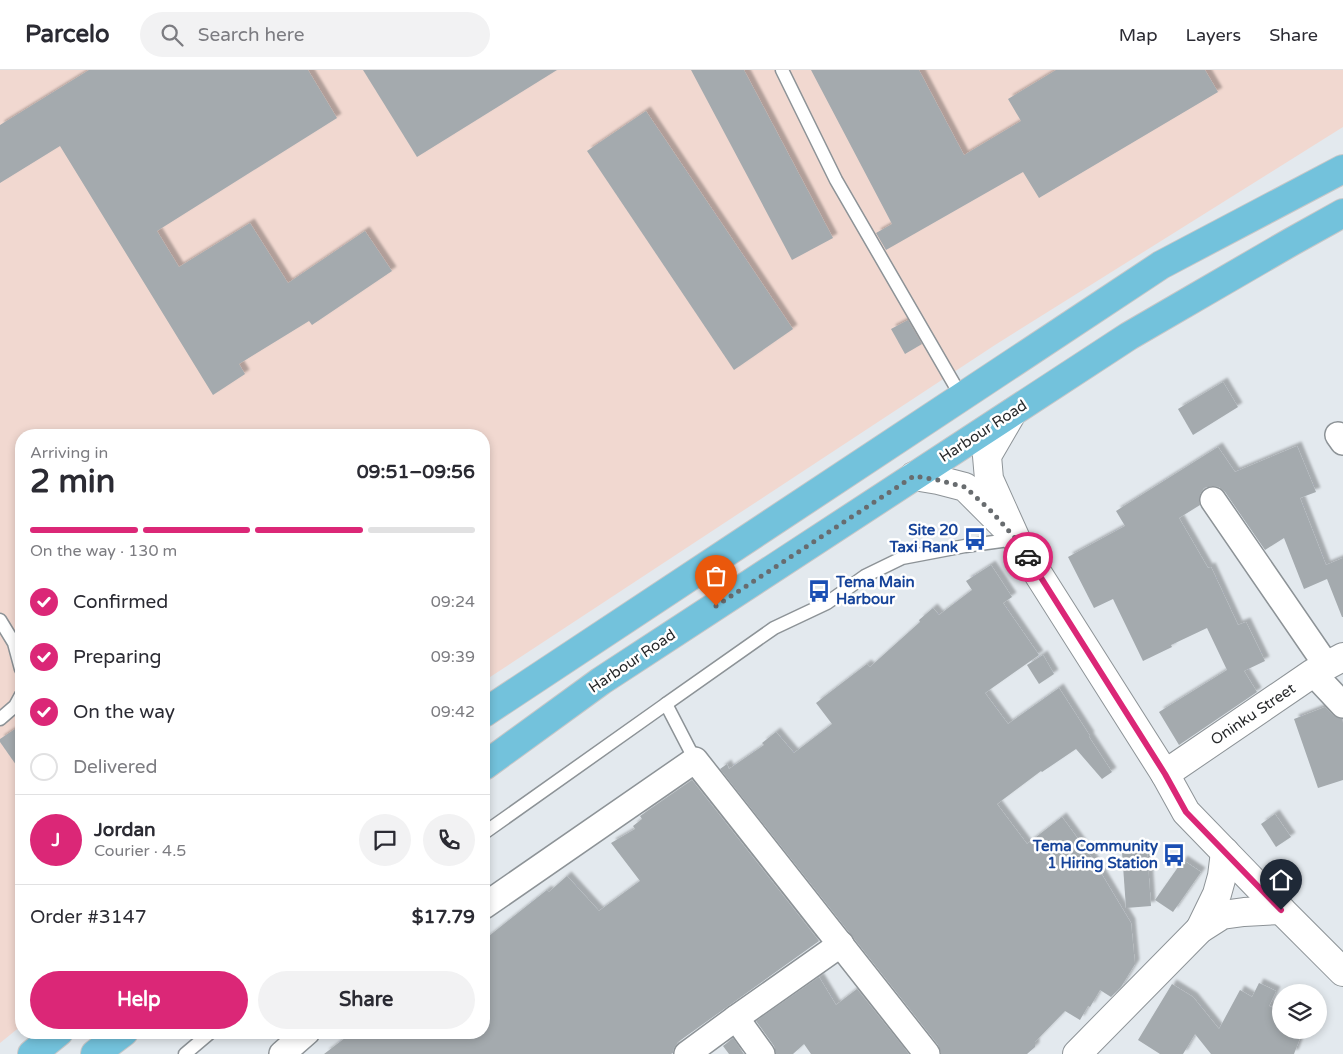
<!DOCTYPE html>
<html lang="en">
<head>
<meta charset="utf-8">
<style>
  body { margin:0; font-family:"Varela Round",sans-serif; background:#f2f2f3; color:#2b2b33; height:100vh; display:flex; flex-direction:column; font-size:19px; white-space:nowrap }
  * { box-sizing:border-box; margin:0 }
  p { font-size:16px; color:#7c7c81 }
  .icon { flex:none; width:28px; height:28px; fill:none; stroke:currentColor; stroke-width:2; stroke-linecap:round; stroke-linejoin:round }
  .map { position:relative; flex:1; overflow:hidden }
  .drawer { position:absolute; left:15px; top:359px; width:475px; height:610px; display:flex; flex-direction:column; background:#fff; border-radius:20px; box-shadow:0 2px 8px #0003 }
  .drawer>* { flex:none }
  .controls { position:absolute; left:1272px; top:914px; display:grid; gap:10px }
  .controls a { display:grid; place-items:center; width:55px; height:55px; border-radius:50%; background:#fff; box-shadow:0 2px 8px #0003; font-size:25px }
  .pin { position:absolute; display:grid; place-items:center; width:42px; height:42px; color:#fff; margin:-51px -21px; border-radius:50% 50% 50% 0; rotate:-45deg; box-shadow:0 0 5px #0007 }
  .pin .icon { rotate:45deg }
  .courier { position:absolute; display:grid; place-items:center; width:50px; height:50px; margin:-25px; border:4px solid #db2777; border-radius:50%; background:#fff; color:#222; box-shadow:0 1px 6px #0007 }
  .summary em { font-style:normal; font-weight:800 }
  .summary div { display:flex; flex-direction:column-reverse }
  .summary { display:flex; align-items:center; justify-content:space-between; height:85px; padding:0 15px }
  h1 { font-size:32px; font-weight:800; line-height:38px }
  .bar { display:grid; grid-template-columns:repeat(4,1fr); gap:8px 5px; align-content:center; height:60px; padding:0 15px }
  .bar i { height:6px; border-radius:4px; background:#e1e1e2 }
  .bar .on { background:#db2777 }
  .bar p { grid-column:span 4 }
  .line { display:flex; align-items:center; gap:12px; padding:0 15px; border-top:1px solid #e1e1e2 }
  .line div { flex:1 }
  .round { display:grid; place-items:center; flex:none; width:52px; height:52px; border-radius:26px; background:#f2f2f3 }
  ol { padding:0 15px; list-style:none }
  li { display:flex; align-items:center; gap:15px; height:55px }
  li p { margin-inline-start:auto }
  li .icon { padding:5px; border-radius:50%; background:#db2777; color:#fff; stroke-width:4 }
  li:last-child { color:#7c7c81 }
  li i { width:28px; height:28px; border:2px solid #e1e1e2; border-radius:50% }
  .primary-button { display:flex; gap:10px; margin-top:auto; padding:10px 15px }
  .primary-button a { flex:1; height:58px; border-radius:30px; background:#db2777; color:#fff; font-size:20px; font-weight:800; line-height:58px; text-align:center }
  .primary-button a+a { background:#f2f2f3; color:#2b2b33 }
  header { display:flex; align-items:center; gap:30px; box-sizing:border-box; height:70px; padding:0 25px; background:#fff; border-bottom:1px solid #e1e1e2 }
  header strong { font-size:24px }
  nav { display:flex; gap:28px; margin-inline-start:auto; font-size:18px }
  .search { width:350px; height:45px; background:#f2f2f3; display:flex; align-items:center; gap:12px; box-sizing:border-box; padding:0 18px; border-radius:28px; color:#7c7c81; font-size:19px }
  .map>svg:first-child { display:block }
  .commercial { fill:#f1d8d0 }
  .building { fill:#a4aaae; filter:url(#shadow) }
  .lines { fill:none; stroke-linecap:round; stroke-linejoin:round }
  .service-casing { stroke:#8d9397; stroke-width:15 }
  .minor-casing { stroke:#8d9397; stroke-width:28 }
  .tertiary-casing { stroke:#8d9397; stroke-width:30 }
  .trunk-casing { stroke:#c7c7c8; stroke-width:30 }
  .service { stroke:#fff; stroke-width:12 }
  .minor { stroke:#fff; stroke-width:25 }
  .tertiary { stroke:#fff; stroke-width:28 }
  .trunk { stroke:#73c2dc; stroke-width:28 }
  .done { stroke:#686c6f; stroke-width:5; stroke-dasharray:0 9 }
  .route { stroke:#db2777; stroke-width:6 }
  .labels { text-anchor:middle; stroke-width:5; stroke-linejoin:round; paint-order:stroke }
  .street-label { font-size:15px; fill:#26282a; stroke:#fff }
  .transit-label { font-size:15px; font-weight:bold; fill:#164399; stroke:#fff; text-anchor:end }
</style>
</head>
<body>
<header>
<strong>Parcelo</strong>
<div class="search"><svg class="icon" aria-label="search" viewBox="0 0 24 24"><circle cx="10" cy="10" r="6"/><path d="M15 15l6 6"/></svg>Search here</div>
<nav><a>Map</a><a>Layers</a><a>Share</a></nav>
</header>
<div class="map">
<svg width="1343" height="984" viewBox="0 0 1343 984">
  <defs>
    <filter id="shadow"><feDropShadow dx="4.5" dy="-4.5" stdDeviation="1" flood-color="#0004"/></filter>
  </defs>
  <rect width="100%" height="100%" fill="#e3e9ee"/>
  <polygon class="commercial" points="0,0 1343,0 1343,57 995,275 484,611 484,365 21,365 21,956 0,973"/>
  <g class="building">
    <polygon points="89,0 308,0 337,48 157,161 179,197 250,153 288,213 365,161 392,201 312,255 309,251 239,294 245,304 213,325 60,76 0,113 0,55"/>
    <polygon points="363,0 557,0 417,87"/>
    <polygon points="691,0 744,0 833,168 792,190"/>
    <polygon points="811,0 919,0 964,85 1021,51 1008,29 1056,0 1205,0 1218,22 1039,128 1023,102 886,180 876,163 892,154"/>
    <polygon points="646,41 793,259 734,300 587,81"/>
    <polygon points="908,250 922,274 905,284 891,259"/>
    <polygon points="1223,312 1238,337 1193,365 1178,339"/>
    <polygon points="1297,376 1316,422 1300,428 1326,495 1343,488 1343,547 1342,547 1327,509 1304,519 1284,468 1265,480 1225,422 1219,417 1212,416 1204,418 1200,424 1199,431 1200,435 1179,448 1208,498 1211,497 1238,555 1246,552 1265,591 1244,601 1257,622 1179,675 1159,642 1227,600 1207,558 1171,575 1172,577 1143,591 1113,529 1094,538 1068,487 1125,456 1116,441 1218,377 1235,402"/>
    <polygon points="991,495 1012,527 1003,533 1039,585 985,623 1008,654 1059,618 1090,666 1089,667 1112,702 1102,709 1076,679 1042,702 1041,701 997,734 1027,774 1062,747 1092,788 1131,853 1135,894 1121,917 1111,927 1100,920 1090,937 1088,936 1080,950 1065,941 1035,972 1035,977 1027,984 941,984 938,975 720,699 727,694 729,699 764,675 762,673 776,662 794,683 832,654 816,633 867,594 870,597 920,552 919,550 933,538 939,545 972,520 966,511"/>
    <polygon points="1043,585 1054,604 1039,614 1027,595"/>
    <polygon points="1325,637 1333,645 1342,649 1343,653 1343,710 1318,718 1294,649"/>
    <polygon points="21,655 21,702 0,672 0,669"/>
    <polygon points="692,710 819,871 678,972 674,978 673,983 671,984 324,984 353,962 484,962 484,870 547,820 549,822 567,806 599,841 640,811 611,773 635,759 633,756 642,749 640,746"/>
    <polygon points="1275,744 1291,767 1276,777 1261,754"/>
    <polygon points="1147,780 1151,836 1126,838 1122,782"/>
    <polygon points="1183,790 1201,802 1173,842 1155,830"/>
    <polygon points="819,907 836,935 857,919 909,984 811,984 804,974 793,984 776,984 774,976 756,951"/>
    <polygon points="1259,913 1276,921 1269,936 1281,941 1281,960 1303,960 1294,984 1211,984 1195,964 1183,984 1160,984 1138,970 1172,914 1193,927 1219,959 1240,920 1252,927"/>
    <polygon points="733,968 744,984 729,984 723,976"/>
  </g>
  <g class="lines">
    <defs>
      <g id="service">
        <polyline points="782,0 836,110 961,326"/>
        <polyline points="0,550 14,573 21,599"/>
        <polyline points="0,649 15,636 21,625"/>
        <polyline points="695,690 666,634 774,558 827,533 865,506 902,488 965,476 1016,469"/>
        <polyline points="484,763 666,634"/>
        <polyline points="185,984 211,962"/>
      </g>
      <g id="minor">
        <polyline points="1338,365 1343,372"/>
        <polyline points="1213,430 1327,596"/>
        <polyline points="1313,603 1343,635"/>
        <polyline points="484,836 695,690 927,984"/>
        <polyline points="736,948 841,874"/>
        <polyline points="282,984 307,962"/>
        <polyline points="687,984 736,948 762,984"/>
      </g>
      <g id="tertiary">
        <polyline points="1012,343 987,386 989,409 1016,469 1165,704 1186,742 1281,840 1343,902"/>
        <polyline points="914,406 938,410 965,417 1003,455"/>
        <polyline points="1165,704 1313,603 1343,587"/>
        <polyline points="1200,859 1217,824 1222,806 1225,782"/>
        <polyline points="1077,984 1200,859 1222,845 1244,842 1281,840"/>
      </g>
      <g id="trunk">
        <polyline points="484,643 1161,195 1343,99"/>
        <polyline points="484,696 601,611 1129,266 1291,172 1343,143"/>
        <polyline points="32,984 59,962"/>
        <polyline points="95,984 124,962"/>
      </g>
    </defs>
    <use href="#service" class="service-casing"/>
    <use href="#minor" class="minor-casing"/>
    <use href="#tertiary" class="tertiary-casing"/>
    <use href="#trunk" class="trunk-casing"/>
    <use href="#service" class="service"/>
    <use href="#minor" class="minor"/>
    <use href="#tertiary" class="tertiary"/>
    <use href="#trunk" class="trunk"/>
  </g>
  <g class="lines">
    <polyline class="done" points="716,536 914,406 938,410 965,417 991,441 1016,469 1028,487"/>
    <polyline class="route" points="1028,487 1165,704 1186,742 1281,840"/>
  </g>
  <defs>
    <symbol id="bus-bare" viewBox="-9 -9 18 18"><path d="M-5-6H5V4H4V6H2V4H-2V6H-4V4H-5ZM-3.5-4V0h7V-4ZM-3.5 1.2v1.5H-2V1.2ZM2 1.2v1.5H3.5V1.2Z" fill="#1a4fb4" stroke="#fff" stroke-width="2.5" paint-order="stroke"/></symbol>
  </defs>
  <g fill-rule="evenodd">
    <use href="#bus-bare" x="959" y="453" width="32" height="32"/>
    <use href="#bus-bare" x="803" y="505" width="32" height="32"/>
    <use href="#bus-bare" x="1158" y="769" width="32" height="32"/>
  </g>
  <g class="labels">
    <g class="street-label">
      <text transform="translate(983 361) rotate(-33)" y="5">Harbour Road</text>
      <text transform="translate(632 591) rotate(-34)" y="5">Harbour Road</text>
      <text transform="translate(1253 644) rotate(-34)" y="5">Oninku Street</text>
    </g>
    <g class="transit-label">
      <text x="958" y="465">Site 20<tspan x="958" dy="17">Taxi Rank</tspan></text>
      <text x="836" y="517" text-anchor="start">Tema Main<tspan x="836" dy="17">Harbour</tspan></text>
      <text x="1158" y="781">Tema Community<tspan x="1158" dy="17">1 Hiring Station</tspan></text>
    </g>
  </g>
</svg>
<div class="controls">
<a><svg class="icon" aria-label="layers" viewBox="0 0 24 24"><path d="M12 4l9 5-9 5-9-5zM3 14l9 5 9-5"/></svg></a>
</div>
<div class="pin" style="left:716px;top:536px;background:#ea580c"><svg class="icon" aria-label="bag" viewBox="0 0 24 24"><path d="M5 8h14l-1 12H6zM9 8a3 3 0 0 1 6 0"/></svg></div>
<div class="pin" style="left:1281px;top:840px;background:#1f2937"><svg class="icon" aria-label="home" viewBox="0 0 24 24"><path d="M3 11l9-7 9 7M6 9v11h12V9"/></svg></div>
<div class="courier" style="left:1028px;top:487px"><svg class="icon" aria-label="car" viewBox="0 0 24 24"><path d="M5 17H2v-5l4-1 3-4h7l3 4 3 1v5h-3M9 17h6M6 11h13"/><circle cx="7" cy="17" r="2"/><circle cx="17" cy="17" r="2"/></svg></div>
<section class="drawer">
<div class="summary"><div><h1>2 min</h1><p>Arriving in</p></div><em>09:51–09:56</em></div>
<div class="bar"><i class="on"></i><i class="on"></i><i class="on"></i><i></i><p>On the way · 130 m</p></div>
<ol>
<li><svg class="icon" aria-label="check" viewBox="0 0 24 24"><path d="M5 12l5 5 9-10"/></svg>Confirmed<p>09:24</p></li>
<li><svg class="icon" aria-label="check" viewBox="0 0 24 24"><path d="M5 12l5 5 9-10"/></svg>Preparing<p>09:39</p></li>
<li><svg class="icon" aria-label="check" viewBox="0 0 24 24"><path d="M5 12l5 5 9-10"/></svg>On the way<p>09:42</p></li>
<li><i></i>Delivered</li>
</ol>
<div class="line" style="height:90px"><b class="round" style="background:#db2777;color:#fff">J</b><div><b>Jordan</b><p>Courier · 4.5</p></div><a class="round"><svg class="icon" aria-label="chat" viewBox="0 0 24 24"><path d="M4 5h16v11H9l-5 4z"/></svg></a><a class="round"><svg class="icon" aria-label="phone" viewBox="0 0 24 24"><path d="M5 4h4l2 5-3 2q2 4 5 5l2-3 5 2v4C11 20 4 13 5 4z"/></svg></a></div>
<div class="line" style="height:65px"><div>Order #3147</div><b>$17.79</b></div>
<div class="primary-button"><a>Help</a><a>Share</a></div>
</section>
</div>
</body>
</html>
